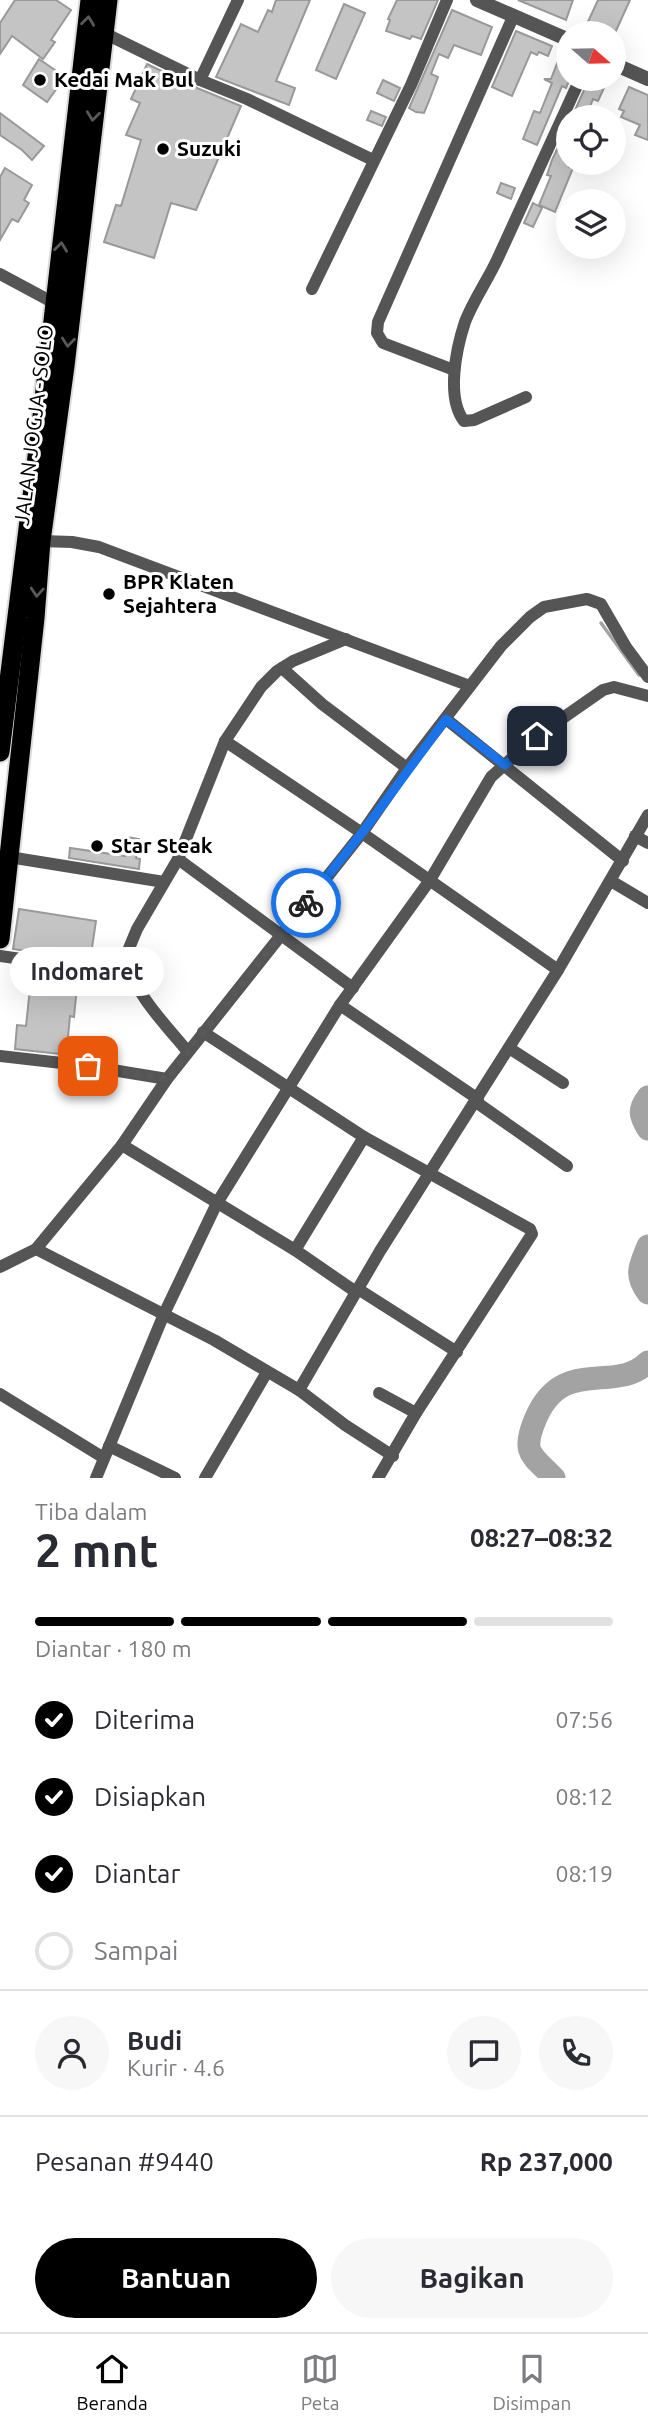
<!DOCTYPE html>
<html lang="id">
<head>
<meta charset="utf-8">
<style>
  body { margin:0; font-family:Ubuntu,sans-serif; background:#f7f7f7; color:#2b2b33; height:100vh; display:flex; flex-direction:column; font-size:26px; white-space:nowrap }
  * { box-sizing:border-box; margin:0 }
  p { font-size:23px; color:#7c7c81 }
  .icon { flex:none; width:38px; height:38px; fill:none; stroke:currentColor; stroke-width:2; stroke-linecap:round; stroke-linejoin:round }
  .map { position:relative; height:1478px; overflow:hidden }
  .side { display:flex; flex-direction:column; background:#fff; flex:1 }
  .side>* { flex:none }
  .needle { width:46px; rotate:110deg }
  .controls { position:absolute; left:556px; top:21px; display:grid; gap:14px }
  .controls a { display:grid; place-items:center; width:70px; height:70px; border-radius:50%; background:#fff; box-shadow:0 7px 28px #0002; font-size:35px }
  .pin { position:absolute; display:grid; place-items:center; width:60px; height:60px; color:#fff; margin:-30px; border-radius:14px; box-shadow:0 4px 10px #0006 }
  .courier { position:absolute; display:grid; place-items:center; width:70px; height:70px; margin:-35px; border:5px solid #1a73e8; border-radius:50%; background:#fff; color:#222; box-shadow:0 2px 9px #0007 }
  .bubble { position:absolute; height:49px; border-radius:24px; background:#fff; box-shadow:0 7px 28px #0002; font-size:23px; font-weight:600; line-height:49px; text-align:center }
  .summary em { font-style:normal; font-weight:600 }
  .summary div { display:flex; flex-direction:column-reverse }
  .summary { display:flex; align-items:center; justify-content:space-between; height:119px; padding:0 35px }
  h1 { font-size:46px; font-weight:600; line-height:52px }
  .bar { display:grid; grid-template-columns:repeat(4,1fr); gap:10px 7px; align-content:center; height:84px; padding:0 35px }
  .bar i { height:9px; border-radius:5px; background:#e1e1e2 }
  .bar .on { background:#000 }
  .bar p { grid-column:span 4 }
  .line { display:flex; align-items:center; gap:18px; padding:0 35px; border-top:2px solid #e1e1e2 }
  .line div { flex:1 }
  .round { display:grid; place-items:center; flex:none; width:74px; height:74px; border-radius:37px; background:#f7f7f7 }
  ol { padding:0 35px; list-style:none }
  li { display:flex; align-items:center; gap:21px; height:77px }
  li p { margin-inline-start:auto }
  li .icon { padding:7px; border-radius:50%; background:#000; color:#fff; stroke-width:4 }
  li:last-child { color:#7c7c81 }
  li i { width:38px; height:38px; border:4px solid #e1e1e2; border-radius:50% }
  .action { display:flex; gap:14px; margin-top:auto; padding:14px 35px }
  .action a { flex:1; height:80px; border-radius:42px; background:#000; color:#fff; font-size:28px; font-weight:600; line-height:80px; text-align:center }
  .action a+a { background:#f7f7f7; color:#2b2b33 }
  .dock { display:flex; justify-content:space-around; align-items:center; height:98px; border-top:2px solid #e1e1e2; background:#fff; font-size:19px; color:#7c7c81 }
  .dock a { display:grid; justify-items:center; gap:4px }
  .dock .on { color:#000 }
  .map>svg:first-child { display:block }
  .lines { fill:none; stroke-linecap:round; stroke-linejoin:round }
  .stream { stroke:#a3a3a3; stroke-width:3.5 }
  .river { stroke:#a3a3a3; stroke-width:23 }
  .building { fill:#c4c4c4; stroke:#999; stroke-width:2 }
  .trunk-casing { stroke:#dbdbdb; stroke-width:23 }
  .minor { stroke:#555; stroke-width:12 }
  .tertiary { stroke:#555; stroke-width:14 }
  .trunk { stroke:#000; stroke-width:19 }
  .oneway { stroke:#595959 }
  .done { stroke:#595959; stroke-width:7; stroke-dasharray:0 12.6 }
  .route { stroke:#1a73e8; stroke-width:9 }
  .poi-dot { fill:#000; stroke:#fff; stroke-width:2.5 }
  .labels { text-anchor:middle; stroke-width:6; stroke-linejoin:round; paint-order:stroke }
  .poi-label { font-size:21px; font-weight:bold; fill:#000; stroke:#fff; text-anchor:start }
  .street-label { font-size:21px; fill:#000; stroke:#fff }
</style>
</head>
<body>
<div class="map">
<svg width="648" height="1478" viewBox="0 0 648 1478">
  <rect width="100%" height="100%" fill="#fff"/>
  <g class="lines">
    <polyline class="stream" points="601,623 639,675"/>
    <g class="river">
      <path d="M648 1097C638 1110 640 1116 648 1129"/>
      <path d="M648 1246C640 1266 634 1274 648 1293"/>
      <path d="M554 1478C532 1455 521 1454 535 1420 562 1354 615 1395 648 1362"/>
    </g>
  </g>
  <g class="building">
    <polygon points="15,0 56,0 71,10 51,40 55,42 43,59 12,36 0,54 0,23"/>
    <polygon points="276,0 310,0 276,81 295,88 289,105 216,77 241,24 258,32 268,10 272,12"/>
    <polygon points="397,0 438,0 421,39 412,36 410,39 386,31 390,20 388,19"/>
    <polygon points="518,0 573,0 566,20"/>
    <polygon points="598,0 630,0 615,33 603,33 586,26"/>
    <polygon points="344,4 365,13 336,79 316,70"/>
    <polygon points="452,10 492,27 481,55 454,45 448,58 439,54 431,74 438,77 429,101 424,113 416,112 409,108"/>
    <polygon points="516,31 552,46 548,56 539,52 537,55 531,52 512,96 492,87"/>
    <polygon points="563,48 569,49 570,79 566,88 562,86 537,145 523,139 534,111 540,113 552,83 544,79 551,79"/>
    <polygon points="39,59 65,77 47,102 23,85"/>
    <polygon points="147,64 197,88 241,106 196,210 171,203 154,258 104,242 116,205 121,206 141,140 126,135 140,103 131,99"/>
    <polygon points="589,79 608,79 598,101 593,99 586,117 572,117"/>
    <polygon points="383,80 400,88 394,101 377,93"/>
    <polygon points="629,87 648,95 648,140 635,135 640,125 621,117 624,111 619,109"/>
    <polygon points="371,111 386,117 382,126 367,120"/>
    <polygon points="0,113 44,146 32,160 22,150 0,135"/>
    <polygon points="569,124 569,167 573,168 555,212 539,205 551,176 547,175 552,160"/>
    <polygon points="5,168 32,185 24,200 29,203 18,222 12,219 0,240 0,177"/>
    <polygon points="501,183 515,188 511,199 497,193"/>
    <polygon points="533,203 542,208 533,227 524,223"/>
    <polygon points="127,837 139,839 136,858 140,859 139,869 69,858 70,848 125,856"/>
    <polygon points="19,909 96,921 90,961 13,949"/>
    <polygon points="32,969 78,977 74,1017 70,1016 67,1047 79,1048 78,1056 15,1049 17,1025 26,1026"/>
  </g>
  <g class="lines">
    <defs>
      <g id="trunk">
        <polyline points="0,752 41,425 90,0"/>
        <polyline points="0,939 35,618 41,541 65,366 108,0"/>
      </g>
    </defs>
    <use href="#trunk" class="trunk-casing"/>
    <g class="minor">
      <polyline points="104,33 200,80 238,0"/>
      <polyline points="200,80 247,99 373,160"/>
      <polyline points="0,274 54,303"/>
      <polyline points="312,289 411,85 447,0"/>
      <polyline points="454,370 383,343 377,333 378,322 513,17"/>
      <path d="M526 397 474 420 464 421C446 398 456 349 465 322 473 301 487 281 497 260 525 200 552 139 580 79"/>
      <polyline points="41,541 72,542 99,547 470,686"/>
      <polyline points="282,668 322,704 407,768"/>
      <polyline points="446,719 623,861"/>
      <polyline points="225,741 362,833 558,970"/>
      <polyline points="635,836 648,843"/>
      <polyline points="9,857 164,882"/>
      <polyline points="178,859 353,988"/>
      <polyline points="611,881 648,903"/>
      <polyline points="0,956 70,966 132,980"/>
      <polyline points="340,1005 478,1099"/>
      <polyline points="203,1032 364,1137 530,1229 532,1234 416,1413 378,1478"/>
      <polyline points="509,1048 563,1083"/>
      <path d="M188 1052C164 1023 135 994 125 958L137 929 178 859 225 741 261 687 277 671 293 661 346 639"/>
      <polyline points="0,1056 88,1066 167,1079"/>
      <polyline points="476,1102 567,1166"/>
      <polyline points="122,1145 295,1250 356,1292"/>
      <polyline points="36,1249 214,1340 299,1390 345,1425 393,1456"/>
      <polyline points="295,1250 364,1137"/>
      <polyline points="0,1267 36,1249 122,1145 167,1079 362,833 407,768 501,646 530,617 544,607 587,599 601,604 626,647 648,677"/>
      <polyline points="358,1289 457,1352"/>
      <polyline points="299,1390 380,1251 558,970 648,815"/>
      <polyline points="379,1393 416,1413"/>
      <polyline points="0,1394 104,1458"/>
      <polyline points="109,1446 175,1478"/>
      <polyline points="96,1478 164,1314 217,1203 340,1005 430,880 491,777 537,736 603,690 614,687 648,696"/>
      <polyline points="205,1478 267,1372"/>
    </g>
    <g class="tertiary">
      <polyline points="477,0 569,40"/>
      <polyline points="614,64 648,79"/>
    </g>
    <use href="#trunk" class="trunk"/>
  </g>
  <defs><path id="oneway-chevron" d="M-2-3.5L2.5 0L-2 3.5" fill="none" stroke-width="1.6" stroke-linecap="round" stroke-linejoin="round" transform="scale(1.75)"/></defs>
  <g class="oneway">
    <use href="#oneway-chevron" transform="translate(88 21) rotate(-83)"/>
    <use href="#oneway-chevron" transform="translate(93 116) rotate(97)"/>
    <use href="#oneway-chevron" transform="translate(61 247) rotate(-83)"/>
    <use href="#oneway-chevron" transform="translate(68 342) rotate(96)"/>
    <use href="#oneway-chevron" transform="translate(37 592) rotate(94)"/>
  </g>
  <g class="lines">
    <polyline class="done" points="88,1066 167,1079 306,903"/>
    <polyline class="route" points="306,903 362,833 446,719 505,765 537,736"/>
  </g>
  <g class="poi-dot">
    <circle cx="40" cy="80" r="7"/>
    <circle cx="163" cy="149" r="7"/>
    <circle cx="109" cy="594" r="7"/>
    <circle cx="97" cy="846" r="7"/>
  </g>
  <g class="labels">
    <g class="poi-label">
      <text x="54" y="87">Kedai Mak Bul</text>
      <text x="177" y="156">Suzuki</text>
      <text x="123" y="589">BPR Klaten<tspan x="123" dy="24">Sejahtera</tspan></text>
      <text x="111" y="853">Star Steak</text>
    </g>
    <g class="street-label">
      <text transform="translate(34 425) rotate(-83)" y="7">JALAN JOGJA - SOLO</text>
    </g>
  </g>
</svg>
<div class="controls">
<a><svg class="needle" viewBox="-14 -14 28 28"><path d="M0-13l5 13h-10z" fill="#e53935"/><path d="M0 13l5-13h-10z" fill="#7c7c81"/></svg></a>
<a><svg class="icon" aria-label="locate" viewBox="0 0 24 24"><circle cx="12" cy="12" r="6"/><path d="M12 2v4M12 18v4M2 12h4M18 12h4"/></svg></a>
<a><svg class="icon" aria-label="layers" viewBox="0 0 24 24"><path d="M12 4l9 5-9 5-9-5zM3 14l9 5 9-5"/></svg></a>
</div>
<div class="pin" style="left:88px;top:1066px;background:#ea580c"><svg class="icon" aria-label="bag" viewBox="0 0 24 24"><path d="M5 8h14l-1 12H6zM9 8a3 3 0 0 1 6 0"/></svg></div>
<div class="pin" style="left:537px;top:736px;background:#1f2937"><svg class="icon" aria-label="home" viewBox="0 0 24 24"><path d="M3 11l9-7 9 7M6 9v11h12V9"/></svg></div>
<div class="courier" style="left:306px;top:903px"><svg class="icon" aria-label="bike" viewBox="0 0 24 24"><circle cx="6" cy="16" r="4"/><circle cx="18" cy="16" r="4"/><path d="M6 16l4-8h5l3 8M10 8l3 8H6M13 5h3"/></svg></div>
<div class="bubble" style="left:10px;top:947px;width:154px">Indomaret</div>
</div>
<section class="side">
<div class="summary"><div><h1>2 mnt</h1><p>Tiba dalam</p></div><em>08:27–08:32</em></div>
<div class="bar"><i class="on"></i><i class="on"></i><i class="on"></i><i></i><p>Diantar · 180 m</p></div>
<ol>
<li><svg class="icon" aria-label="check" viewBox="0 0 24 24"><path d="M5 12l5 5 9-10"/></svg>Diterima<p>07:56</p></li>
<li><svg class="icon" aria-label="check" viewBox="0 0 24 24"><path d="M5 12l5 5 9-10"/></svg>Disiapkan<p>08:12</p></li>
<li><svg class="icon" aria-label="check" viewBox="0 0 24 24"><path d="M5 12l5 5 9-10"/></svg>Diantar<p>08:19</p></li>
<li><i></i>Sampai</li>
</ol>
<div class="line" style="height:126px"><a class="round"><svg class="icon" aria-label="person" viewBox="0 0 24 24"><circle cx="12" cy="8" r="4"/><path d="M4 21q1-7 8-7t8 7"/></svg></a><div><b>Budi</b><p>Kurir · 4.6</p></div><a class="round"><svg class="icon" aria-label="chat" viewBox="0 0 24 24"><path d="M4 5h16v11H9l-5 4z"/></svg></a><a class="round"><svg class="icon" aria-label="phone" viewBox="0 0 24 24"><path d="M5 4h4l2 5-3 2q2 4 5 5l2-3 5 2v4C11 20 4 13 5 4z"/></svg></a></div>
<div class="line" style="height:91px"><div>Pesanan #9440</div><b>Rp 237,000</b></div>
<div class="action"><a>Bantuan</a><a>Bagikan</a></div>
</section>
<nav class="dock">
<a class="on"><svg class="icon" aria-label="home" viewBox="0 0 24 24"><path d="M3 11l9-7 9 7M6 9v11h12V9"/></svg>Beranda</a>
<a><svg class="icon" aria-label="map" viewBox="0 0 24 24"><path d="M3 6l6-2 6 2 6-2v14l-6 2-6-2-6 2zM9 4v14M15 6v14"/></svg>Peta</a>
<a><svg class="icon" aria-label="saved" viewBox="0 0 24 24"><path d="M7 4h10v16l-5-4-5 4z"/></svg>Disimpan</a>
</nav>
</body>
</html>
